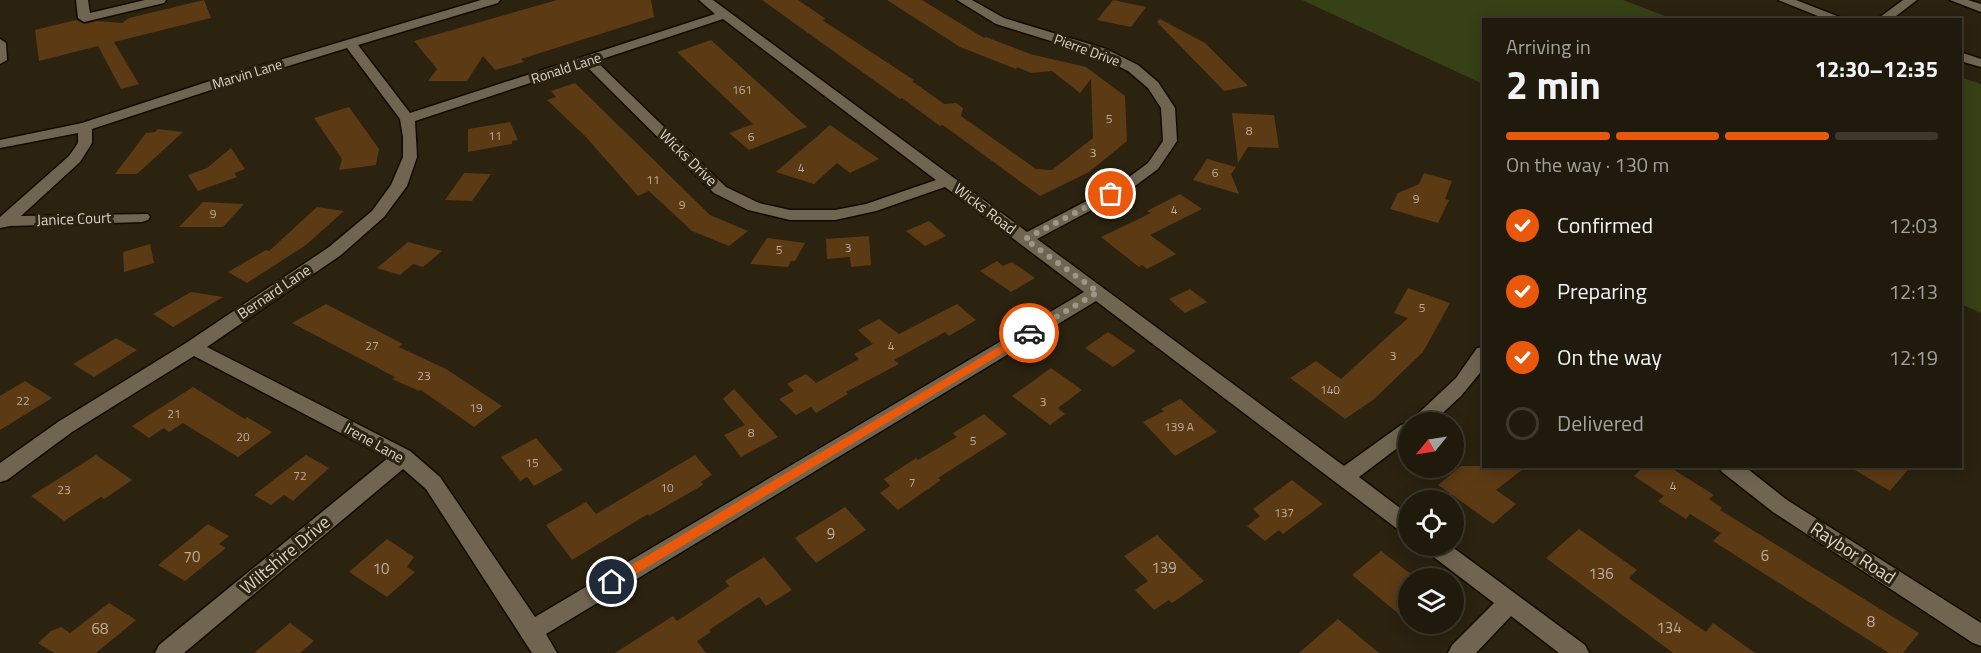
<!DOCTYPE html>
<html lang="en">
<head>
<meta charset="utf-8">
<style>
  body { margin:0; font-family:"Titillium Web",sans-serif; background:#2d271a; color:#f1f3f6; height:100vh; display:flex; flex-direction:column; font-size:22px; white-space:nowrap }
  * { box-sizing:border-box; margin:0 }
  p { font-size:20px; color:#a2a19d }
  .icon { flex:none; width:33px; height:33px; fill:none; stroke:currentColor; stroke-width:2; stroke-linecap:round; stroke-linejoin:round }
  .map { position:relative; flex:1; overflow:hidden }
  .side { position:absolute; left:1482px; top:18px; width:480px; height:450px; display:flex; flex-direction:column; background:#201a0c; border-radius:0px; box-shadow:0 3px 15px #0003,0 0 0 2px #3d382d }
  .side>* { flex:none }
  .needle { width:39px; rotate:240deg }
  .controls { position:absolute; left:1398px; top:412px; display:grid; gap:12px }
  .controls a { display:grid; place-items:center; width:66px; height:66px; border-radius:50%; background:#201a0c; box-shadow:0 3px 15px #0003,0 0 0 2px #3d382d; font-size:30px }
  .pin { position:absolute; display:grid; place-items:center; width:51px; height:51px; color:#fff; margin:-26px; border:3px solid #fff; border-radius:50%; box-shadow:0 2px 6px #0007 }
  .courier { position:absolute; display:grid; place-items:center; width:60px; height:60px; margin:-30px; border:4px solid #ea580c; border-radius:50%; background:#fff; color:#222; box-shadow:0 2px 8px #0007 }
  .headline em { font-style:normal; font-weight:700 }
  .headline div { display:flex; flex-direction:column-reverse }
  .headline { display:flex; align-items:center; justify-content:space-between; height:102px; padding:0 24px }
  h1 { font-size:39px; font-weight:700; line-height:45px }
  .bar { display:grid; grid-template-columns:repeat(4,1fr); gap:9px 6px; align-content:center; height:72px; padding:0 24px }
  .bar i { height:8px; border-radius:4px; background:#3d382d }
  .bar .current { background:#ea580c }
  .bar p { grid-column:span 4 }
  ol { padding:0 24px; list-style:none }
  li { display:flex; align-items:center; gap:18px; height:66px }
  li p { margin-inline-start:auto }
  li .icon { padding:6px; border-radius:50%; background:#ea580c; color:#fff; stroke-width:4 }
  li:last-child { color:#a2a19d }
  li i { width:33px; height:33px; border:3px solid #3d382d; border-radius:50% }
  .map>svg:first-child { display:block }
  .green { fill:#364116 }
  .building { fill:#5c3a14 }
  .lines { fill:none; stroke-linecap:round; stroke-linejoin:round }
  .minor-casing { stroke:#130b00; stroke-width:3 }
  .minor { fill:#706551; fill-rule:evenodd }
  .route { fill:#ea580c }
  .done { stroke:#9d9689; stroke-width:6; stroke-dasharray:0 10.8 }
  .labels { text-anchor:middle; stroke-width:6; stroke-linejoin:round; paint-order:stroke }
  .number-label { font-size:12px; fill:#bbae9c }
  .far-street-label { font-size:14px; fill:#dbd5ca; stroke:#2b2210 }
  .street-label { font-size:15px; fill:#dbd5ca; stroke:#2b2210 }
  .near-number-label { font-size:15px; fill:#bbae9c }
  .near-street-label { font-size:18px; fill:#dbd5ca; stroke:#2b2210 }
</style>
</head>
<body>
<div class="map">
<svg width="1981" height="653" viewBox="0 0 1981 653">
  <rect width="100%" height="100%" fill="#2b2210"/>
  <g class="green">
    <polygon points="1302,0 1623,0 1673,19 1484,20 1483,84"/>
    <polygon points="1960,77 1981,84 1981,313 1961,304"/>
  </g>
  <g class="building">
    <polygon points="204,0 211,18 114,42 139,84 121,89 98,46 39,61 35,30 76,20 85,24 97,21 122,23 129,18"/>
    <polygon points="557,0 651,0 654,17 521,59 524,62 495,70 483,56 467,81 428,81 437,69 414,41"/>
    <polygon points="762,0 798,0 826,19 822,20 914,80 912,81 944,104 956,103 963,108 961,116 1036,169 1052,170 1093,138 1091,79 1080,93 1052,71 1031,73 1017,67 1016,69 960,47 887,0 922,0 984,38 986,37 1030,54 1086,67 1125,96 1127,141 1089,172 1040,196 943,125 940,126 902,98 900,99"/>
    <polygon points="1113,0 1146,7 1131,27 1097,20"/>
    <polygon points="1160,19 1205,43 1248,86 1224,91 1157,22"/>
    <polygon points="711,40 807,127 749,150 729,133 753,124 677,52"/>
    <polygon points="575,83 710,215 748,231 729,246 692,231 649,191 638,196 585,136 547,100 556,97 551,91"/>
    <polygon points="349,107 379,149 376,165 339,170 342,159 314,118"/>
    <polygon points="1232,113 1274,115 1279,148 1248,147 1238,163"/>
    <polygon points="510,122 518,140 512,141 512,144 468,152 468,129"/>
    <polygon points="830,125 879,159 850,173 837,163 814,184 776,172"/>
    <polygon points="158,129 183,132 137,174 115,174 146,133 155,132"/>
    <polygon points="231,148 245,169 234,173 237,177 198,191 188,175 207,168"/>
    <polygon points="1207,159 1236,167 1231,174 1239,194 1193,180"/>
    <polygon points="464,173 491,174 472,201 445,200"/>
    <polygon points="1424,173 1452,181 1445,199 1449,200 1438,223 1390,209 1398,193 1419,184"/>
    <polygon points="1180,194 1202,209 1150,235 1176,254 1147,269 1142,265 1139,267 1101,237 1151,213 1147,211"/>
    <polygon points="203,202 244,204 223,227 179,227"/>
    <polygon points="317,207 344,211 306,245 247,283 228,272 266,250 269,251"/>
    <polygon points="929,221 946,236 925,246 906,231"/>
    <polygon points="869,236 871,265 851,267 850,257 827,259 826,239"/>
    <polygon points="767,238 805,243 795,261 791,261 788,267 750,264"/>
    <polygon points="408,242 442,251 423,267 413,264 400,275 377,268"/>
    <polygon points="150,244 154,263 124,272 123,252"/>
    <polygon points="997,261 1003,266 1012,262 1035,278 1011,292 980,271"/>
    <polygon points="1408,288 1450,303 1423,352 1373,400 1345,419 1290,378 1316,361 1341,379 1408,318 1394,313"/>
    <polygon points="1190,289 1207,302 1185,313 1169,299"/>
    <polygon points="191,292 223,297 173,327 153,314"/>
    <polygon points="326,304 403,344 399,347 446,369 502,406 474,427 421,390 419,391 392,379 395,377 292,323"/>
    <polygon points="957,304 976,320 949,336 945,332 894,360 899,364 846,392 848,394 816,413 811,407 796,415 779,399 794,391 787,384 806,374 816,383 859,359 854,354 873,344 858,330 879,319 899,334"/>
    <polygon points="1108,332 1136,351 1113,367 1085,348"/>
    <polygon points="116,338 137,350 94,377 73,364"/>
    <polygon points="1051,368 1082,390 1058,408 1065,414 1050,425 1012,396"/>
    <polygon points="25,381 52,398 0,430 0,396"/>
    <polygon points="193,387 245,419 247,417 272,432 238,457 183,423 169,432 164,428 149,438 132,426"/>
    <polygon points="734,389 778,437 741,457 724,435 745,425 723,399"/>
    <polygon points="1180,399 1217,432 1175,456 1143,422 1164,411 1161,409"/>
    <polygon points="984,414 1007,434 938,478 941,480 898,510 880,493 890,486 884,479 916,458 918,460 957,437 953,433"/>
    <polygon points="536,438 563,470 534,486 527,477 520,481 501,457"/>
    <polygon points="96,455 132,480 104,499 101,497 64,521 31,496"/>
    <polygon points="306,455 329,468 293,501 284,495 271,505 254,495"/>
    <polygon points="695,455 712,475 701,482 703,485 649,516 648,514 572,560 546,525 586,502 596,514"/>
    <polygon points="1461,466 1527,466 1496,490 1516,504 1493,524 1438,485"/>
    <polygon points="1645,466 1668,466 1714,495 1709,499 1722,508 1720,510 1919,633 1903,653 1889,653 1713,541 1721,533 1690,514 1686,519 1658,501 1664,496 1634,476"/>
    <polygon points="1848,466 1911,466 1890,491"/>
    <polygon points="1292,480 1323,504 1283,534 1279,530 1265,541 1247,526 1260,516 1253,509"/>
    <polygon points="845,507 866,530 816,563 795,538"/>
    <polygon points="208,524 229,536 219,544 226,548 185,581 158,565"/>
    <polygon points="1579,529 1637,570 1629,578 1634,582 1706,632 1713,623 1755,653 1673,653 1546,558"/>
    <polygon points="1157,535 1204,581 1172,603 1169,600 1154,610 1135,590 1148,581 1124,556"/>
    <polygon points="387,539 414,557 407,567 415,572 387,597 349,572"/>
    <polygon points="1381,551 1416,578 1408,579 1408,607 1400,615 1352,575"/>
    <polygon points="764,557 792,590 766,606 759,597 709,630 711,632 697,641 706,653 615,653 673,616 677,621 715,596 729,586 725,581"/>
    <polygon points="109,603 136,620 96,653 54,653 38,643 51,631 61,627 70,633"/>
    <polygon points="1338,619 1379,653 1299,653"/>
    <polygon points="290,623 314,641 300,653 254,653"/>
  </g>
  <g class="lines">
    <defs>
      <g id="minor">
        <polygon points="76,0 88,0 90,13 145,0 166,0 164,3 84,22 78,18"/>
        <path d="M481 0H500L498 3 358 45 410 113 715 14 699 0H713L1027 232 1121 183 1148 163 1163 141 1161 108 1148 88 1128 71 1096 55 996 24 957 0H972L1004 18 1106 49 1138 65 1158 82 1175 108 1177 141 1158 169 1131 189 1037 239 1344 466 1401 425 1408 423 1456 378 1477 348 1484 347V368L1461 396 1432 423H1408V440L1359 477 1408 514V534L1400 531 1096 301 546 634 557 653H532L426 489 403 469 184 653H155L159 645 388 458 194 356 72 432 7 480 0 482V463L58 422 186 343 329 247 372 211 391 185 403 157V137L400 119 347 48 223 86 92 129V143L80 162 21 216 148 214 150 217 148 220 142 222 10 226 0 228V217L69 156 78 143V133L0 148V140L82 123 213 80ZM723 19 936 180 866 204 835 210H790L759 203 726 187 596 61ZM585 65 714 193 748 210 790 220H835L876 211 945 187 1084 292 535 617 440 477 410 451 207 347 341 255 384 217 407 186 417 157 415 121Z"/>
        <polygon points="1778,0 1796,0 1847,20 1828,20"/>
        <polygon points="1903,0 1917,0 1891,20 1876,20"/>
        <polygon points="1950,0 1968,0 1981,4 1981,12"/>
        <polygon points="0,39 6,43 7,60 0,64"/>
        <polygon points="1960,52 1981,59 1981,67 1960,61"/>
        <polygon points="1719,466 1744,466 1787,500 1981,623 1981,646 1973,643 1773,512 1722,472"/>
        <polygon points="1424,546 1451,546 1585,645 1589,653 1559,653 1511,616 1476,653 1448,653 1452,645 1494,603 1427,552"/>
      </g>
    </defs>
    <use href="#minor" class="minor-casing"/>
    <use href="#minor" class="minor"/>
  </g>
  <polygon class="route" points="1029,329 1034,333 1033,335 616,586 608,586 608,579"/>
  <g class="lines">
    <polyline class="done" points="1029,333 1098,292 1025,239 1111,194"/>
  </g>
  <g class="labels">
    <g class="number-label">
      <text x="742" y="94">161</text>
      <text x="1109" y="123">5</text>
      <text x="1249" y="135">8</text>
      <text x="495" y="140">11</text>
      <text x="751" y="141">6</text>
      <text x="1093" y="157">3</text>
      <text x="801" y="172">4</text>
      <text x="1215" y="177">6</text>
      <text x="653" y="184">11</text>
      <text x="1416" y="203">9</text>
      <text x="682" y="209">9</text>
      <text x="1174" y="214">4</text>
      <text x="213" y="218">9</text>
      <text x="848" y="252">3</text>
      <text x="779" y="254">5</text>
      <text x="1422" y="312">5</text>
      <text x="372" y="350">27</text>
      <text x="891" y="350">4</text>
      <text x="1393" y="360">3</text>
      <text x="424" y="380">23</text>
      <text x="1330" y="394">140</text>
      <text x="23" y="405">22</text>
      <text x="1043" y="406">3</text>
      <text x="476" y="412">19</text>
      <text x="174" y="418">21</text>
      <text x="1179" y="431">139 A</text>
      <text x="751" y="437">8</text>
      <text x="243" y="441">20</text>
      <text x="973" y="445">5</text>
      <text x="532" y="467">15</text>
      <text x="300" y="480">72</text>
      <text x="912" y="487">7</text>
      <text x="1673" y="490">4</text>
      <text x="667" y="492">10</text>
      <text x="64" y="494">23</text>
      <text x="1284" y="517">137</text>
    </g>
    <g class="far-street-label">
      <text transform="translate(1087 50) rotate(20)" y="5">Pierre Drive</text>
      <text transform="translate(566 68) rotate(-18)" y="5">Ronald Lane</text>
      <text transform="translate(247 74) rotate(-17)" y="5">Marvin Lane</text>
    </g>
    <g class="street-label">
      <text transform="translate(688 158) rotate(44)" y="5">Wicks Drive</text>
      <text transform="translate(985 209) rotate(37)" y="5">Wicks Road</text>
      <text transform="translate(74 219) rotate(-2)" y="5">Janice Court</text>
      <text transform="translate(274 292) rotate(-34)" y="5">Bernard Lane</text>
      <text transform="translate(374 443) rotate(29)" y="5">Irene Lane</text>
    </g>
    <g class="near-number-label">
      <text x="831" y="539">9</text>
      <text x="1765" y="561">6</text>
      <text x="192" y="562">70</text>
      <text x="1164" y="573">139</text>
      <text x="381" y="574">10</text>
      <text x="1601" y="579">136</text>
      <text x="1871" y="627">8</text>
      <text x="1669" y="633">134</text>
      <text x="100" y="634">68</text>
    </g>
    <g class="near-street-label">
      <text transform="translate(1853 553) rotate(33)" y="6">Raybor Road</text>
      <text transform="translate(285 555) rotate(-40)" y="6">Wiltshire Drive</text>
    </g>
  </g>
</svg>
<div class="controls">
<a><svg class="needle" viewBox="-14 -14 28 28"><path d="M0-13l5 13h-10z" fill="#e53935"/><path d="M0 13l5-13h-10z" fill="#a2a19d"/></svg></a>
<a><svg class="icon" aria-label="locate" viewBox="0 0 24 24"><circle cx="12" cy="12" r="6"/><path d="M12 2v4M12 18v4M2 12h4M18 12h4"/></svg></a>
<a><svg class="icon" aria-label="layers" viewBox="0 0 24 24"><path d="M12 4l9 5-9 5-9-5zM3 14l9 5 9-5"/></svg></a>
</div>
<div class="pin" style="left:1111px;top:194px;background:#ea580c"><svg class="icon" aria-label="bag" viewBox="0 0 24 24"><path d="M5 8h14l-1 12H6zM9 8a3 3 0 0 1 6 0"/></svg></div>
<div class="pin" style="left:612px;top:582px;background:#1f2937"><svg class="icon" aria-label="home" viewBox="0 0 24 24"><path d="M3 11l9-7 9 7M6 9v11h12V9"/></svg></div>
<div class="courier" style="left:1029px;top:333px"><svg class="icon" aria-label="car" viewBox="0 0 24 24"><path d="M5 17H2v-5l4-1 3-4h7l3 4 3 1v5h-3M9 17h6M6 11h13"/><circle cx="7" cy="17" r="2"/><circle cx="17" cy="17" r="2"/></svg></div>
<section class="side">
<div class="headline"><div><h1>2 min</h1><p>Arriving in</p></div><em>12:30–12:35</em></div>
<div class="bar"><i class="current"></i><i class="current"></i><i class="current"></i><i></i><p>On the way · 130 m</p></div>
<ol>
<li><svg class="icon" aria-label="check" viewBox="0 0 24 24"><path d="M5 12l5 5 9-10"/></svg>Confirmed<p>12:03</p></li>
<li><svg class="icon" aria-label="check" viewBox="0 0 24 24"><path d="M5 12l5 5 9-10"/></svg>Preparing<p>12:13</p></li>
<li><svg class="icon" aria-label="check" viewBox="0 0 24 24"><path d="M5 12l5 5 9-10"/></svg>On the way<p>12:19</p></li>
<li><i></i>Delivered</li>
</ol>
</section>
</div>
</body>
</html>
